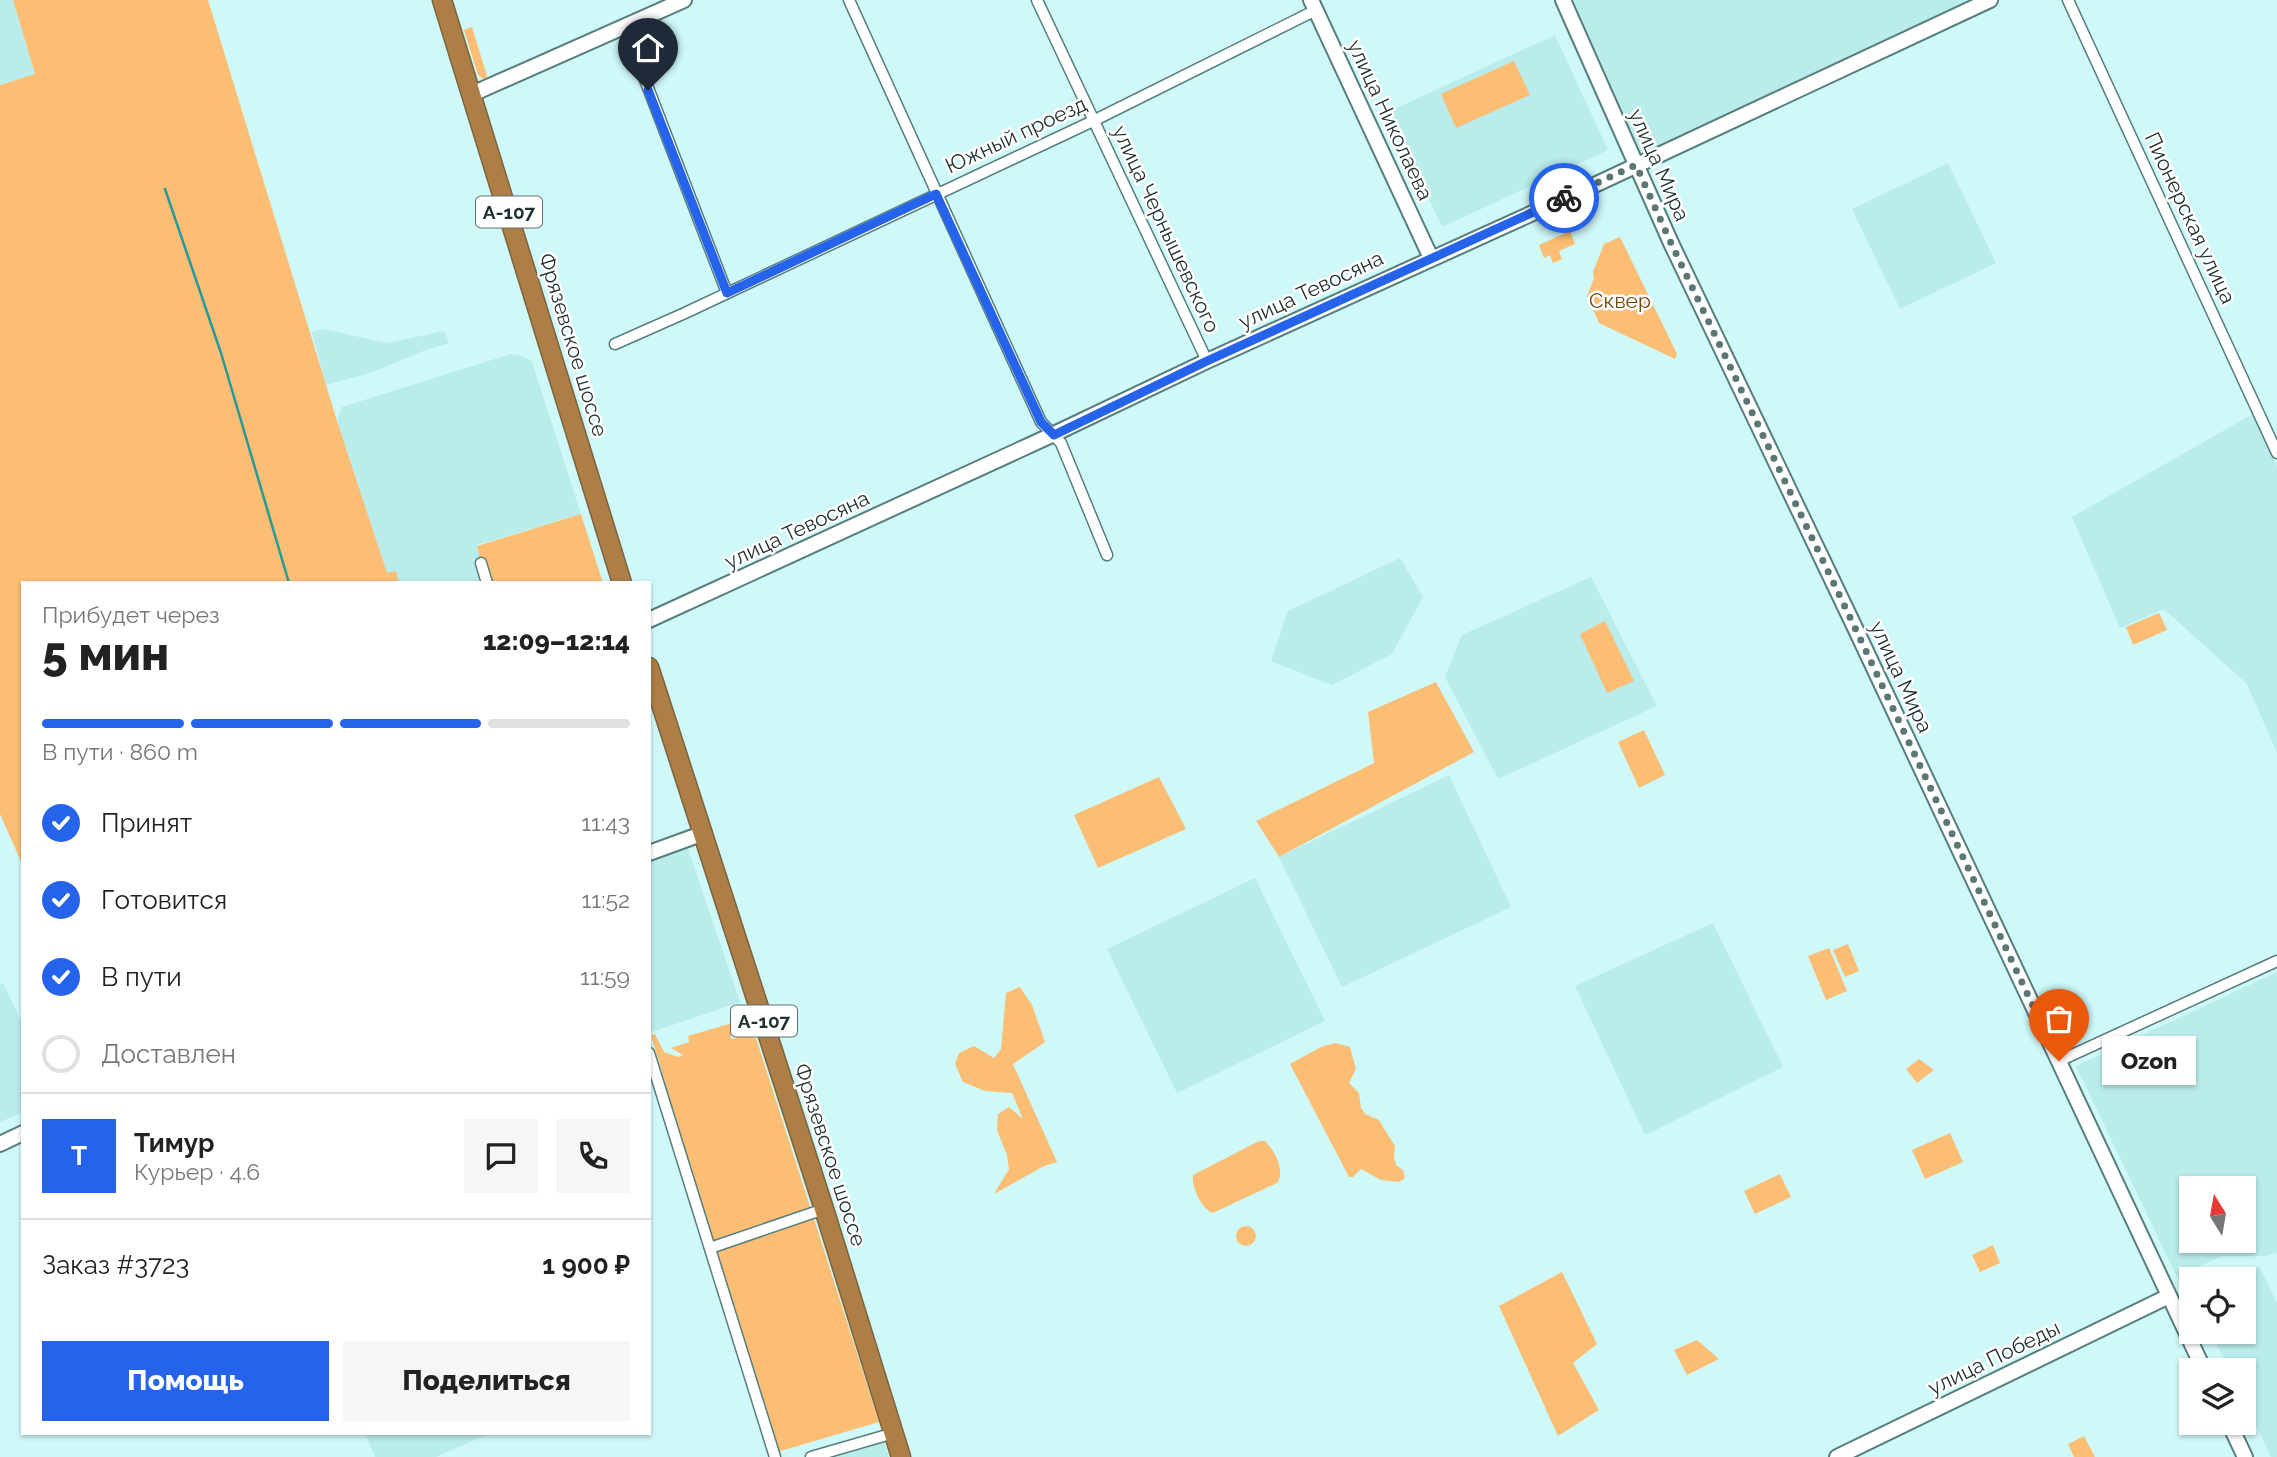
<!DOCTYPE html>
<html lang="ru">
<head>
<meta charset="utf-8">
<style>
  body { margin:0; font-family:Raleway,sans-serif; background:#f6f6f6; color:#222; height:100vh; display:flex; flex-direction:column; font-size:26px; white-space:nowrap }
  * { box-sizing:border-box; margin:0 }
  p { font-size:23px; color:#767676 }
  .icon { flex:none; width:38px; height:38px; fill:none; stroke:currentColor; stroke-width:2; stroke-linecap:round; stroke-linejoin:round }
  .map { position:relative; flex:1; overflow:hidden }
  .sheet { position:absolute; left:21px; top:581px; width:630px; height:854px; display:flex; flex-direction:column; background:#fff; border-radius:0px; box-shadow:0 2px 5px #0004 }
  .sheet>* { flex:none }
  .needle { width:46px; rotate:349deg }
  .fabs { position:absolute; left:2179px; top:1176px; display:grid; gap:14px }
  .fabs a { display:grid; place-items:center; width:77px; height:77px; border-radius:0px; background:#fff; box-shadow:0 2px 5px #0004; font-size:35px }
  .pin { position:absolute; display:grid; place-items:center; width:60px; height:60px; color:#fff; margin:-72px -30px; border-radius:50% 50% 50% 0; rotate:-45deg; box-shadow:0 0 7px #0007 }
  .pin .icon { rotate:45deg }
  .courier { position:absolute; display:grid; place-items:center; width:70px; height:70px; margin:-35px; border:5px solid #2563eb; border-radius:50%; background:#fff; color:#222; box-shadow:0 2px 9px #0007 }
  .bubble { position:absolute; height:49px; border-radius:0px; background:#fff; box-shadow:0 2px 5px #0004; font-size:23px; font-weight:800; line-height:49px; text-align:center }
  .head em { font-style:normal; font-weight:800 }
  .head div { display:flex; flex-direction:column-reverse }
  .head { display:flex; align-items:center; justify-content:space-between; height:119px; padding:0 21px }
  h1 { font-size:46px; font-weight:800; line-height:52px }
  .bar { display:grid; grid-template-columns:repeat(4,1fr); gap:10px 7px; align-content:center; height:84px; padding:0 21px }
  .bar i { height:9px; border-radius:5px; background:#e0e0e0 }
  .bar .on { background:#2563eb }
  .bar p { grid-column:span 4 }
  .line { display:flex; align-items:center; gap:18px; padding:0 21px; border-top:2px solid #e0e0e0 }
  .line div { flex:1 }
  .round { display:grid; place-items:center; flex:none; width:74px; height:74px; border-radius:0px; background:#f6f6f6 }
  ol { padding:0 21px; list-style:none }
  li { display:flex; align-items:center; gap:21px; height:77px }
  li p { margin-inline-start:auto }
  li .icon { padding:7px; border-radius:50%; background:#2563eb; color:#fff; stroke-width:4 }
  li:last-child { color:#767676 }
  li i { width:38px; height:38px; border:4px solid #e0e0e0; border-radius:50% }
  .button { display:flex; gap:14px; margin-top:auto; padding:14px 21px }
  .button a { flex:1; height:80px; border-radius:0px; background:#2563eb; color:#fff; font-size:28px; font-weight:800; line-height:80px; text-align:center }
  .button a+a { background:#f6f6f6; color:#222 }
  .map>svg:first-child { display:block }
  .built { fill:#b9eceb; fill-rule:evenodd }
  .green { fill:#fcbe74 }
  .lines { fill:none; stroke-linecap:round; stroke-linejoin:round }
  .stream { stroke:#259a9a; stroke-width:2.5 }
  .street-casing { stroke:#567e7d; stroke-width:13 }
  .secondary-casing { stroke:#567e7d; stroke-width:18 }
  .highway-casing { stroke:#7b633e; stroke-width:21 }
  .street { stroke:#fff; stroke-width:10 }
  .secondary { stroke:#fff; stroke-width:14 }
  .highway { stroke:#ad7e46; stroke-width:18 }
  .done { stroke:#5c7676; stroke-width:7; stroke-dasharray:0 12.6 }
  .route { stroke:#2563eb; stroke-width:9 }
  .labels { text-anchor:middle; stroke-width:5; stroke-linejoin:round; paint-order:stroke }
  .shield { fill:#fff; stroke:#626e6e; stroke-width:2 }
  .shield-label { font-size:19px; font-weight:bold; fill:#1f3030 }
  .street-label { font-size:21px; fill:#1f3030; stroke:#fff }
  .park-label { font-size:21px; fill:#714707; stroke:#fff }
</style>
</head>
<body>
<div class="map">
<svg width="2277" height="1457" viewBox="0 0 2277 1457">
  <rect width="100%" height="100%" fill="#cef9f8"/>
  <g class="built">
    <polygon points="0,0 13,0 35,74 0,85"/>
    <polygon points="1563,0 1990,0 1636,165"/>
    <polygon points="1555,35 1608,150 1442,227 1388,112"/>
    <polygon points="1948,163 1996,263 1900,309 1852,209"/>
    <polygon points="323,329 387,343 444,331 449,343 423,351 373,372 326,385 312,332"/>
    <polygon points="511,354 523,356 532,362 581,514 477,545 487,583 399,583 396,571 387,574 338,425 338,416 342,407"/>
    <polygon points="2253,414 2277,466 2277,753 2247,684 2164,609 2120,628 2072,517"/>
    <polygon points="1400,558 1423,597 1392,654 1332,685 1271,661 1288,611"/>
    <polygon points="1591,577 1657,706 1498,779 1445,677 1462,635"/>
    <polygon points="1449,775 1511,907 1342,987 1279,857"/>
    <polygon points="687,846 740,1002 649,1033 649,861"/>
    <polygon points="1255,878 1325,1021 1177,1093 1107,949"/>
    <polygon points="1713,923 1783,1067 1645,1135 1575,986"/>
    <path d="M2277 972V1253L2264 1256H2222L2177 1277 2076 1066ZM2191 1188H2244V1241H2191Z"/>
    <polygon points="3,983 23,1025 23,1112 0,1122 0,984"/>
    <polygon points="2259,1266 2277,1303 2277,1457 2271,1457 2244,1400 2244,1370 2229,1370 2211,1332 2244,1332 2244,1279 2221,1279"/>
    <polygon points="365,1433 490,1433 436,1457 375,1457"/>
    <polygon points="884,1442 889,1457 836,1457"/>
  </g>
  <g class="green">
    <polygon points="13,0 208,0 338,424 387,573 396,571 399,583 23,583 23,866 0,814 0,85 35,74"/>
    <polygon points="472,27 487,76 485,80 478,75 464,30"/>
    <polygon points="1514,61 1530,95 1456,128 1441,94"/>
    <polygon points="1570,231 1575,244 1559,251 1562,259 1553,263 1550,255 1544,258 1539,245"/>
    <polygon points="1620,237 1677,354 1675,359 1599,323 1587,296 1594,278 1593,272 1604,244"/>
    <polygon points="581,514 603,583 487,583 477,546"/>
    <polygon points="2159,613 2167,630 2133,645 2126,627"/>
    <polygon points="1605,621 1634,681 1607,693 1580,634"/>
    <polygon points="1436,682 1474,752 1279,857 1256,821 1374,763 1368,712"/>
    <polygon points="1644,730 1665,775 1639,788 1618,742"/>
    <polygon points="1159,777 1186,829 1098,868 1074,815"/>
    <polygon points="1848,944 1859,971 1845,977 1833,950"/>
    <polygon points="1829,948 1847,991 1826,1000 1808,956"/>
    <polygon points="1020,987 1032,1005 1045,1042 1013,1064 1057,1162 1042,1167 994,1194 1009,1169 1007,1155 997,1130 998,1114 1009,1107 1023,1119 1012,1093 985,1091 963,1082 955,1064 959,1053 974,1046 994,1058 1001,1049 1006,993"/>
    <polygon points="739,1019 745,1035 756,1038 879,1422 774,1453 651,1035 655,1034 664,1052 678,1057 683,1055 671,1048 689,1042 688,1036 732,1023 731,1039 736,1038"/>
    <polygon points="1335,1043 1350,1047 1356,1069 1349,1083 1359,1093 1361,1108 1365,1114 1379,1120 1383,1127 1395,1146 1394,1158 1396,1165 1403,1170 1405,1178 1399,1182 1381,1180 1361,1169 1353,1177 1349,1177 1290,1064 1321,1047"/>
    <polygon points="1919,1059 1934,1070 1917,1083 1906,1069"/>
    <polygon points="1950,1133 1963,1162 1925,1179 1912,1150"/>
    <path d="M1259 1141H1265C1274 1149 1286 1172 1277 1183L1217 1211 1212 1213C1201 1208 1191 1186 1193 1175Z"/>
    <polygon points="1780,1174 1791,1197 1755,1214 1744,1191"/>
    <circle cx="1246" cy="1236" r="10"/>
    <polygon points="1993,1245 2000,1263 1980,1272 1972,1255"/>
    <polygon points="1562,1272 1597,1344 1573,1363 1599,1410 1558,1436 1499,1306"/>
    <polygon points="1697,1340 1719,1359 1687,1375 1674,1350"/>
    <polygon points="2084,1436 2095,1457 2074,1457 2068,1444"/>
  </g>
  <g class="lines">
    <polyline class="stream" points="165,189 221,353 289,583"/>
    <defs>
      <g id="street">
        <polyline points="849,0 1041,422 1061,443 1107,555"/>
        <polyline points="1037,0 1207,361"/>
        <polyline points="2068,0 2277,453"/>
        <polyline points="625,28 727,293"/>
        <polyline points="615,344 685,313 1093,121 1316,10"/>
        <polyline points="481,563 487,583"/>
        <polyline points="649,1053 775,1457"/>
        <polyline points="2059,1061 2277,961"/>
        <polyline points="710,1248 824,1209"/>
        <polyline points="811,1457 894,1433"/>
      </g>
      <g id="secondary">
        <polyline points="1311,0 1431,258"/>
        <polyline points="1563,0 1671,243 1857,632 2204,1370"/>
        <polyline points="472,94 684,0"/>
        <polyline points="649,620 1054,434 1207,361 1601,182 1990,0"/>
        <polyline points="649,853 704,833"/>
        <polyline points="0,1144 23,1133"/>
        <polyline points="2229,1423 2245,1457"/>
        <polyline points="1837,1457 2169,1296"/>
      </g>
      <g id="highway">
        <polyline points="442,0 622,583"/>
        <polyline points="649,667 824,1209 901,1457"/>
      </g>
    </defs>
    <use href="#street" class="street-casing"/>
    <use href="#secondary" class="secondary-casing"/>
    <use href="#highway" class="highway-casing"/>
    <use href="#street" class="street"/>
    <use href="#secondary" class="secondary"/>
    <use href="#highway" class="highway"/>
  </g>
  <g class="lines">
    <polyline class="done" points="1564,198 1636,165 1671,243 1857,632 2059,1061"/>
    <polyline class="route" points="648,90 727,293 936,194 1041,422 1054,435 1207,361 1564,198"/>
  </g>
  <g class="labels">
    <g class="shield">
      <rect x="476" y="196.5" width="66" height="31" rx="5"/>
      <rect x="731" y="1005.5" width="66" height="31" rx="5"/>
    </g>
    <g class="shield-label">
      <text x="509" y="219">А-107</text>
      <text x="764" y="1028">А-107</text>
    </g>
    <g class="street-label">
      <text transform="translate(1390 120) rotate(65)" y="7">улица Николаева</text>
      <text transform="translate(1016 135) rotate(-25)" y="7">Южный проезд</text>
      <text transform="translate(1659 165) rotate(66)" y="7">улица Мира</text>
      <text transform="translate(2190 218) rotate(65)" y="7">Пионерская улица</text>
      <text transform="translate(1166 229) rotate(65)" y="7">улица Чернышевского</text>
      <text transform="translate(1311 290) rotate(-25)" y="7">улица Тевосяна</text>
      <text transform="translate(573 345) rotate(73)" y="7">Фрязевское шоссе</text>
      <text transform="translate(797 530) rotate(-25)" y="7">улица Тевосяна</text>
      <text transform="translate(1901 677) rotate(65)" y="7">улица Мира</text>
      <text transform="translate(830 1155) rotate(72)" y="7">Фрязевское шоссе</text>
      <text transform="translate(1994 1358) rotate(-26)" y="7">улица Победы</text>
    </g>
    <g class="park-label">
      <text x="1620" y="308">Сквер</text>
    </g>
  </g>
</svg>
<div class="fabs">
<a><svg class="needle" viewBox="-14 -14 28 28"><path d="M0-13l5 13h-10z" fill="#e53935"/><path d="M0 13l5-13h-10z" fill="#767676"/></svg></a>
<a><svg class="icon" aria-label="locate" viewBox="0 0 24 24"><circle cx="12" cy="12" r="6"/><path d="M12 2v4M12 18v4M2 12h4M18 12h4"/></svg></a>
<a><svg class="icon" aria-label="layers" viewBox="0 0 24 24"><path d="M12 4l9 5-9 5-9-5zM3 14l9 5 9-5"/></svg></a>
</div>
<div class="pin" style="left:2059px;top:1061px;background:#ea580c"><svg class="icon" aria-label="bag" viewBox="0 0 24 24"><path d="M5 8h14l-1 12H6zM9 8a3 3 0 0 1 6 0"/></svg></div>
<div class="pin" style="left:648px;top:90px;background:#1f2937"><svg class="icon" aria-label="home" viewBox="0 0 24 24"><path d="M3 11l9-7 9 7M6 9v11h12V9"/></svg></div>
<div class="courier" style="left:1564px;top:198px"><svg class="icon" aria-label="bike" viewBox="0 0 24 24"><circle cx="6" cy="16" r="4"/><circle cx="18" cy="16" r="4"/><path d="M6 16l4-8h5l3 8M10 8l3 8H6M13 5h3"/></svg></div>
<div class="bubble" style="left:2102px;top:1036px;width:94px">Ozon</div>
<section class="sheet">
<div class="head"><div><h1>5 мин</h1><p>Прибудет через</p></div><em>12:09–12:14</em></div>
<div class="bar"><i class="on"></i><i class="on"></i><i class="on"></i><i></i><p>В пути · 860 m</p></div>
<ol>
<li><svg class="icon" aria-label="check" viewBox="0 0 24 24"><path d="M5 12l5 5 9-10"/></svg>Принят<p>11:43</p></li>
<li><svg class="icon" aria-label="check" viewBox="0 0 24 24"><path d="M5 12l5 5 9-10"/></svg>Готовится<p>11:52</p></li>
<li><svg class="icon" aria-label="check" viewBox="0 0 24 24"><path d="M5 12l5 5 9-10"/></svg>В пути<p>11:59</p></li>
<li><i></i>Доставлен</li>
</ol>
<div class="line" style="height:126px"><b class="round" style="background:#2563eb;color:#fff">Т</b><div><b>Тимур</b><p>Курьер · 4.6</p></div><a class="round"><svg class="icon" aria-label="chat" viewBox="0 0 24 24"><path d="M4 5h16v11H9l-5 4z"/></svg></a><a class="round"><svg class="icon" aria-label="phone" viewBox="0 0 24 24"><path d="M5 4h4l2 5-3 2q2 4 5 5l2-3 5 2v4C11 20 4 13 5 4z"/></svg></a></div>
<div class="line" style="height:91px"><div>Заказ #3723</div><b>1 900 ₽</b></div>
<div class="button"><a>Помощь</a><a>Поделиться</a></div>
</section>
</div>
</body>
</html>
